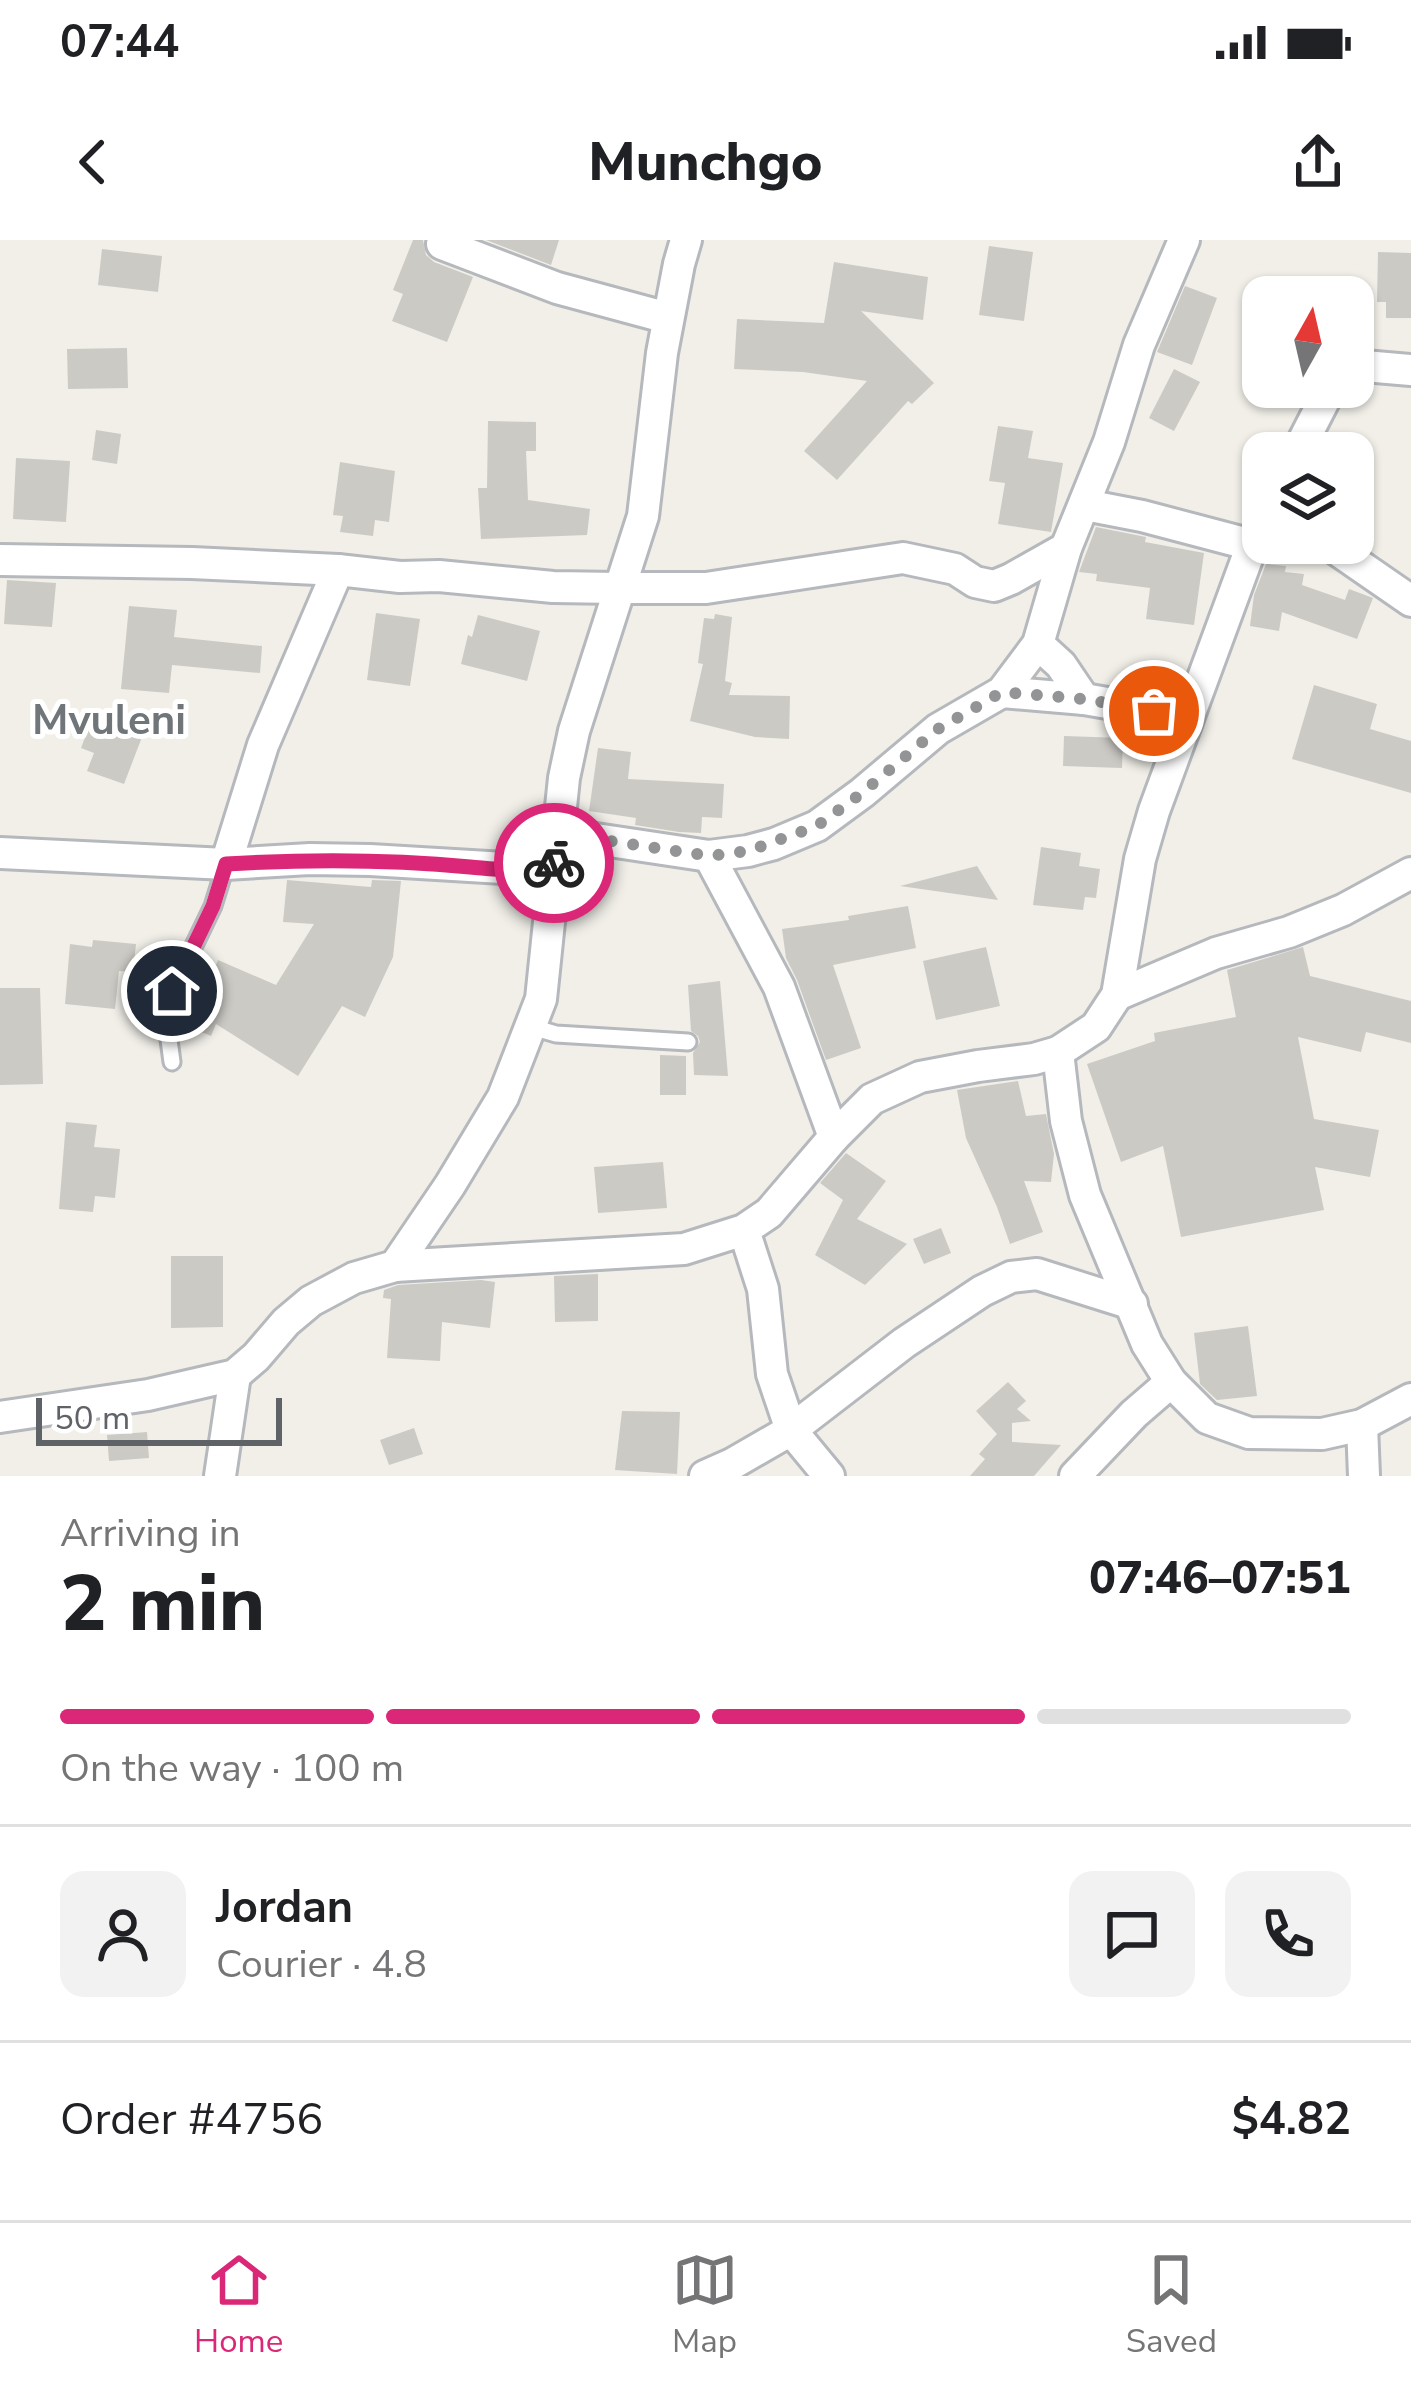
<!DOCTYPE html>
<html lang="en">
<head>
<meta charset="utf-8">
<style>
  body { margin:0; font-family:"Nunito Sans",sans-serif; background:#f2f2f2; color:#202124; height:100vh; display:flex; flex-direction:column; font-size:45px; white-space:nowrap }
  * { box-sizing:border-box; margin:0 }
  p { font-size:39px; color:#757577 }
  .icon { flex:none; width:66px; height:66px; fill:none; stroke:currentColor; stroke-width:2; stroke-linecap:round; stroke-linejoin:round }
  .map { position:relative; height:1236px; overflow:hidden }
  .panel { display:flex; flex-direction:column; background:#fff; flex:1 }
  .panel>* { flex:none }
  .needle { width:78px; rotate:8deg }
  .controls { position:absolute; left:1242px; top:36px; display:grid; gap:24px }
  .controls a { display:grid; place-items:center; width:132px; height:132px; border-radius:24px; background:#fff; box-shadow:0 3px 9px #0004; font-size:60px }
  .scale { position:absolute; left:36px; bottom:30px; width:246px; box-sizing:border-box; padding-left:12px; border:6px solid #5f6368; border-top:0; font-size:33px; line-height:42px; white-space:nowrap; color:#5f6368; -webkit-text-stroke:9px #fff; paint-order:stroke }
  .pin { position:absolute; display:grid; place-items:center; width:102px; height:102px; color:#fff; margin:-51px; border:6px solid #fff; border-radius:50%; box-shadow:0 3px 12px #0007 }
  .courier { position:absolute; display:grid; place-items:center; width:120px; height:120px; margin:-60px; border:9px solid #db2777; border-radius:50%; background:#fff; color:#222; box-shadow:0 3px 15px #0007 }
  .summary em { font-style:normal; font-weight:800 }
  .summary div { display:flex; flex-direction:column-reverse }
  .summary { display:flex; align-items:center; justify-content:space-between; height:204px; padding:0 60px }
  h1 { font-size:78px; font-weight:800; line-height:90px }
  .bar { display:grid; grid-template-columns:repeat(4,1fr); gap:18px 12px; align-content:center; height:144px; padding:0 60px }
  .bar i { height:15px; border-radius:9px; background:#e0e0e0 }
  .bar .current { background:#db2777 }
  .bar p { grid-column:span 4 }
  .line { display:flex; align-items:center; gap:30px; padding:0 60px; border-top:3px solid #e0e0e0 }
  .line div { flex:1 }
  .round { display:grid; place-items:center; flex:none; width:126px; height:126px; border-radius:24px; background:#f2f2f2 }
  .status { display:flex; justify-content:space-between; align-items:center; height:84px; padding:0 60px; background:#fff; direction:ltr }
  .status svg { height:33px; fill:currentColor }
  header { display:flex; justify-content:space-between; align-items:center; height:156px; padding:0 60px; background:#fff; font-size:54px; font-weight:800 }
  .tabs { display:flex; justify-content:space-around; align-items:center; height:168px; border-top:3px solid #e0e0e0; background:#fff; font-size:33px; color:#757577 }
  .tabs a { display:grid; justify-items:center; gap:6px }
  .tabs .current { color:#db2777 }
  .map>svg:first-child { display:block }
  .building { fill:#cccac5 }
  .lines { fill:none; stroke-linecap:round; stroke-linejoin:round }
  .service-casing { stroke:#b5b8bc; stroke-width:21 }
  .minor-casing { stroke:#b5b8bc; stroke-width:36 }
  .service { stroke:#fff; stroke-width:15 }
  .minor { stroke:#fff; stroke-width:30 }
  .done { stroke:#929495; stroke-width:12; stroke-dasharray:0 21.6 }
  .route { stroke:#db2777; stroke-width:15 }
  .labels { text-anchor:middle; stroke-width:10; stroke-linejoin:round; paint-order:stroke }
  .quarter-label { font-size:42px; font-weight:bold; fill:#70757a; stroke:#fff }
</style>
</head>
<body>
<div class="status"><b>07:44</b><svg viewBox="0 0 49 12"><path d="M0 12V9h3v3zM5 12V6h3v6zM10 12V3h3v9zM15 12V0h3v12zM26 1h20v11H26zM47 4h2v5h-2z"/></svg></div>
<header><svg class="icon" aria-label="back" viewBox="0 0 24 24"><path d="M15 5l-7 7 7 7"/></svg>Munchgo<svg class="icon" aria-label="share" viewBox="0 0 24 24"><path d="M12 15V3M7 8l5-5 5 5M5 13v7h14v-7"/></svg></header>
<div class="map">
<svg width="1411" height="1236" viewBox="0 0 1411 1236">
  <rect width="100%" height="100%" fill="#f1efe8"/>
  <g class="building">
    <polygon points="413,0 423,0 426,15 434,22 473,37 447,102 392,81 403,54 393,50"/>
    <polygon points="486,0 559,0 551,25"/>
    <polygon points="989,6 1033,12 1024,81 979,75"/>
    <polygon points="102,9 162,16 158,52 98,45"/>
    <polygon points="1378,12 1411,13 1411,78 1386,78 1386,62 1377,62"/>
    <polygon points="834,22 928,37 923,80 861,71 934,143 912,164 908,161 837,240 804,211 867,141 803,132 734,129 737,79 824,83"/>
    <polygon points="1185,46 1217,58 1192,125 1157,112"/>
    <polygon points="127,108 128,148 68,149 67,109"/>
    <polygon points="1174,129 1200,142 1174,191 1149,178"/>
    <polygon points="488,181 536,182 536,211 526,211 528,260 590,269 587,295 481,299 478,248 487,248"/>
    <polygon points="998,186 1033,191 1028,218 1063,223 1051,292 998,284 1005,243 989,241"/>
    <polygon points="96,190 121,194 117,224 92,220"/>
    <polygon points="16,218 70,221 66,282 13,279"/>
    <polygon points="340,222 395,231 389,282 375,280 373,296 340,292 343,276 333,275"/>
    <polygon points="1096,287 1146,297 1145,302 1204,313 1194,385 1146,379 1150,348 1096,341 1097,334 1079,332"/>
    <polygon points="1266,324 1286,326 1285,332 1304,334 1302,345 1345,360 1349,349 1373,358 1357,399 1282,372 1279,391 1250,386 1254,355"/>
    <polygon points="7,340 56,343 52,387 4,384"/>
    <polygon points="129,366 177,370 174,397 262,406 260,433 172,425 169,453 121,449"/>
    <polygon points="376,373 420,379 410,446 367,440"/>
    <polygon points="715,374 732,377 725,441 732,443 729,455 790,456 789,499 755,497 690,481 703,424 698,423 704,378 714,379"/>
    <polygon points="478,375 540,391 527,441 461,424 468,395 472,397"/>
    <polygon points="1314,445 1377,464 1370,489 1411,501 1411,553 1292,519"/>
    <polygon points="92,479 142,497 124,544 87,531 94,513 81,508"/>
    <polygon points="1064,496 1123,498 1122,528 1063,526"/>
    <polygon points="598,508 631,512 628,539 724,544 722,578 702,577 701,593 679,592 635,585 636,578 589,571"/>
    <polygon points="1041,607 1081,613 1079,626 1100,629 1096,658 1085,657 1083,670 1033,665"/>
    <polygon points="977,626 998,660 900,646"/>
    <polygon points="287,640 371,647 372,640 401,641 393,717 365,777 342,766 298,836 216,784 211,796 180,783 195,749 204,753 218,720 276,745 314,684 283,682"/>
    <polygon points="908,666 916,708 833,725 861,808 826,820 797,740 786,718 782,689 849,680 848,676"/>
    <polygon points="93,700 136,704 133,732 119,731 115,769 65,764 70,704 92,707"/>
    <polygon points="986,707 1000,766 936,780 923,721"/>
    <polygon points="1303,707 1310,736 1411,761 1411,803 1366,792 1361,812 1298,797 1314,879 1379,890 1370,937 1315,927 1324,970 1181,997 1163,906 1121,922 1087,824 1155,801 1154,793 1236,777 1227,730"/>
    <polygon points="720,741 728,836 694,835 693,813 700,802 698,796 691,791 688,745"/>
    <polygon points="0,748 40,748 43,844 0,845"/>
    <polygon points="660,815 686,816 686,855 660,855"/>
    <polygon points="1018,841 1026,876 1046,874 1054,914 1051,942 1024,941 1043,992 1010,1004 997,967 966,898 957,850"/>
    <polygon points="66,882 97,885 94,907 120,909 115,958 95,956 93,972 59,969"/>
    <polygon points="846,913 886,941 857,979 907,1004 865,1045 815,1015 843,960 820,943"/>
    <polygon points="663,922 667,968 598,973 594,927"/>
    <polygon points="941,988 951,1013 924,1024 913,999"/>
    <polygon points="171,1016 223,1016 223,1087 171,1088"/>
    <polygon points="598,1034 598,1081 555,1082 554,1036"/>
    <polygon points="481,1040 495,1042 490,1088 442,1082 440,1121 387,1118 391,1059 383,1058 384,1050 398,1045"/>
    <polygon points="1248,1086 1257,1156 1217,1160 1200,1144 1194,1093"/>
    <polygon points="1008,1142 1026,1161 1017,1169 1031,1181 1012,1183 1012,1202 1061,1205 1034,1236 970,1236 985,1219 979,1214 997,1194 976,1171"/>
    <polygon points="622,1171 680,1172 677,1234 615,1230"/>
    <polygon points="414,1188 423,1214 389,1225 380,1200"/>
    <polygon points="147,1192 149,1218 109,1221 107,1195"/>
  </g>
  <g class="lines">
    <defs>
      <g id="service">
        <polyline points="532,787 556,794 688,802"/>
        <polyline points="172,822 167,785 172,751 213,666 226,624"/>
      </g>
      <g id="minor">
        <polyline points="442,4 557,48 668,78"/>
        <polyline points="1353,130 1364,126 1411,130"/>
        <polyline points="1297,213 1331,147"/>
        <polyline points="1085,265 1142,276 1252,305"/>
        <polyline points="1327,303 1411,361"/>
        <polyline points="0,320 192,323 338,330 400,337 439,336 553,347 618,348 706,348 903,318 955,329 975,342 994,346 1011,339 1066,308"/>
        <polyline points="1038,404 1061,425 1084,459"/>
        <polyline points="1002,452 1084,459 1188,477"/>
        <polyline points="556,593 709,616 748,611 774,604 817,586 862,553 938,489 1002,452 1038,404 1066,308 1109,202 1139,105 1184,0"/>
        <polyline points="0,613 226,624 310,619 370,620 520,629 554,636"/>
        <polyline points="709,616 779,747 834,897"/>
        <polyline points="226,624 263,505 338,330"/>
        <polyline points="1117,755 1216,713 1289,692 1343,670 1411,633"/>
        <polyline points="1058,812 1066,881 1085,955 1147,1104 1171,1142 1207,1178 1249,1193 1322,1194 1362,1185 1411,1159"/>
        <polyline points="744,990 763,1049 772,1134 791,1190 829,1236"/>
        <polyline points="395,1026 450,945 503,857 541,759 564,538 574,491 643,276 662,113 679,24 686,0"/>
        <polyline points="0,1177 148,1155 235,1135 256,1117 286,1082 311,1061 354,1038 395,1026 684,1009 744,990 769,973 834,897 872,859 920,837 978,826 1034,819 1058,812 1096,787 1117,755 1140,619 1154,571 1252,305 1263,283"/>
        <polyline points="1362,1185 1364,1236"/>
        <polyline points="220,1236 235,1135"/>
        <polyline points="705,1236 732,1224 791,1190 904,1103 982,1051 1011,1037 1037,1034 1132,1064"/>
        <polyline points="1075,1236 1134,1174 1171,1142"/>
      </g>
    </defs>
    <use href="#service" class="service-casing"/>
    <use href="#minor" class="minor-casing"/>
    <use href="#service" class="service"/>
    <use href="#minor" class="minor"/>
  </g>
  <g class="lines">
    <polyline class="done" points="554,623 556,593 710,616 748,611 817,586 862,553 938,489 1002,452 1084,459 1154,471"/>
    <path class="route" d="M172 751 213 666 226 624C309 619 387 619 470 627 498 630 525 630 554 636V623"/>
  </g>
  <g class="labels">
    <g class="quarter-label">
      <text x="109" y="494">Mvuleni</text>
    </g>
  </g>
</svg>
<div class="controls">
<a><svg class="needle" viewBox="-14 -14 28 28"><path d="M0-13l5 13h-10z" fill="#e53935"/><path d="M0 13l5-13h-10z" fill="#757577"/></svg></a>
<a><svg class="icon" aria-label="layers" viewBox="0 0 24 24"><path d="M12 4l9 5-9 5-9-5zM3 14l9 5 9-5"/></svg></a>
</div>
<div class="scale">50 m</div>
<div class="pin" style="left:1154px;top:471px;background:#ea580c"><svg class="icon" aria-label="bag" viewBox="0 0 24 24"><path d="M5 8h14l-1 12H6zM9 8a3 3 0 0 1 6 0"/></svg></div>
<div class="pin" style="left:172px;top:751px;background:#1f2937"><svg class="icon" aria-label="home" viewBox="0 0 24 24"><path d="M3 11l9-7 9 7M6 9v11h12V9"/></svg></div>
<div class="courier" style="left:554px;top:623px"><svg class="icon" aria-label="bike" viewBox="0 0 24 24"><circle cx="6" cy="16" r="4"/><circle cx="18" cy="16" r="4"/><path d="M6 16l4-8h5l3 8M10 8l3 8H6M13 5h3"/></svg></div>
</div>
<section class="panel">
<div class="summary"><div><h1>2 min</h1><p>Arriving in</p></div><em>07:46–07:51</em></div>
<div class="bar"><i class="current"></i><i class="current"></i><i class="current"></i><i></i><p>On the way · 100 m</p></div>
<div class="line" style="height:216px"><a class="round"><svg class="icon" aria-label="person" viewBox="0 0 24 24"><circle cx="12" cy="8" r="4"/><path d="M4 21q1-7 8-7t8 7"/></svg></a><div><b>Jordan</b><p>Courier · 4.8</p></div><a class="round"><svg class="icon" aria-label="chat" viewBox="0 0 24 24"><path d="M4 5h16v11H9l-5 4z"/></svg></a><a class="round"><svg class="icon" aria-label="phone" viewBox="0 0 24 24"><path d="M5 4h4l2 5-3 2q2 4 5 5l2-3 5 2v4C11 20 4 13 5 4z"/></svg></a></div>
<div class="line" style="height:156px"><div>Order #4756</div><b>$4.82</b></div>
</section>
<nav class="tabs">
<a class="current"><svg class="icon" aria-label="home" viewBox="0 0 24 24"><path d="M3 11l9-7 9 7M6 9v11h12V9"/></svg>Home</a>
<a><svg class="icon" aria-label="map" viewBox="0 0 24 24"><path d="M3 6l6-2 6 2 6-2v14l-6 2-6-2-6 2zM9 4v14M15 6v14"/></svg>Map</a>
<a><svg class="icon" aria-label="saved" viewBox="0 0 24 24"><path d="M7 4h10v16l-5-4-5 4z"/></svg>Saved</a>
</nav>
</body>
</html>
